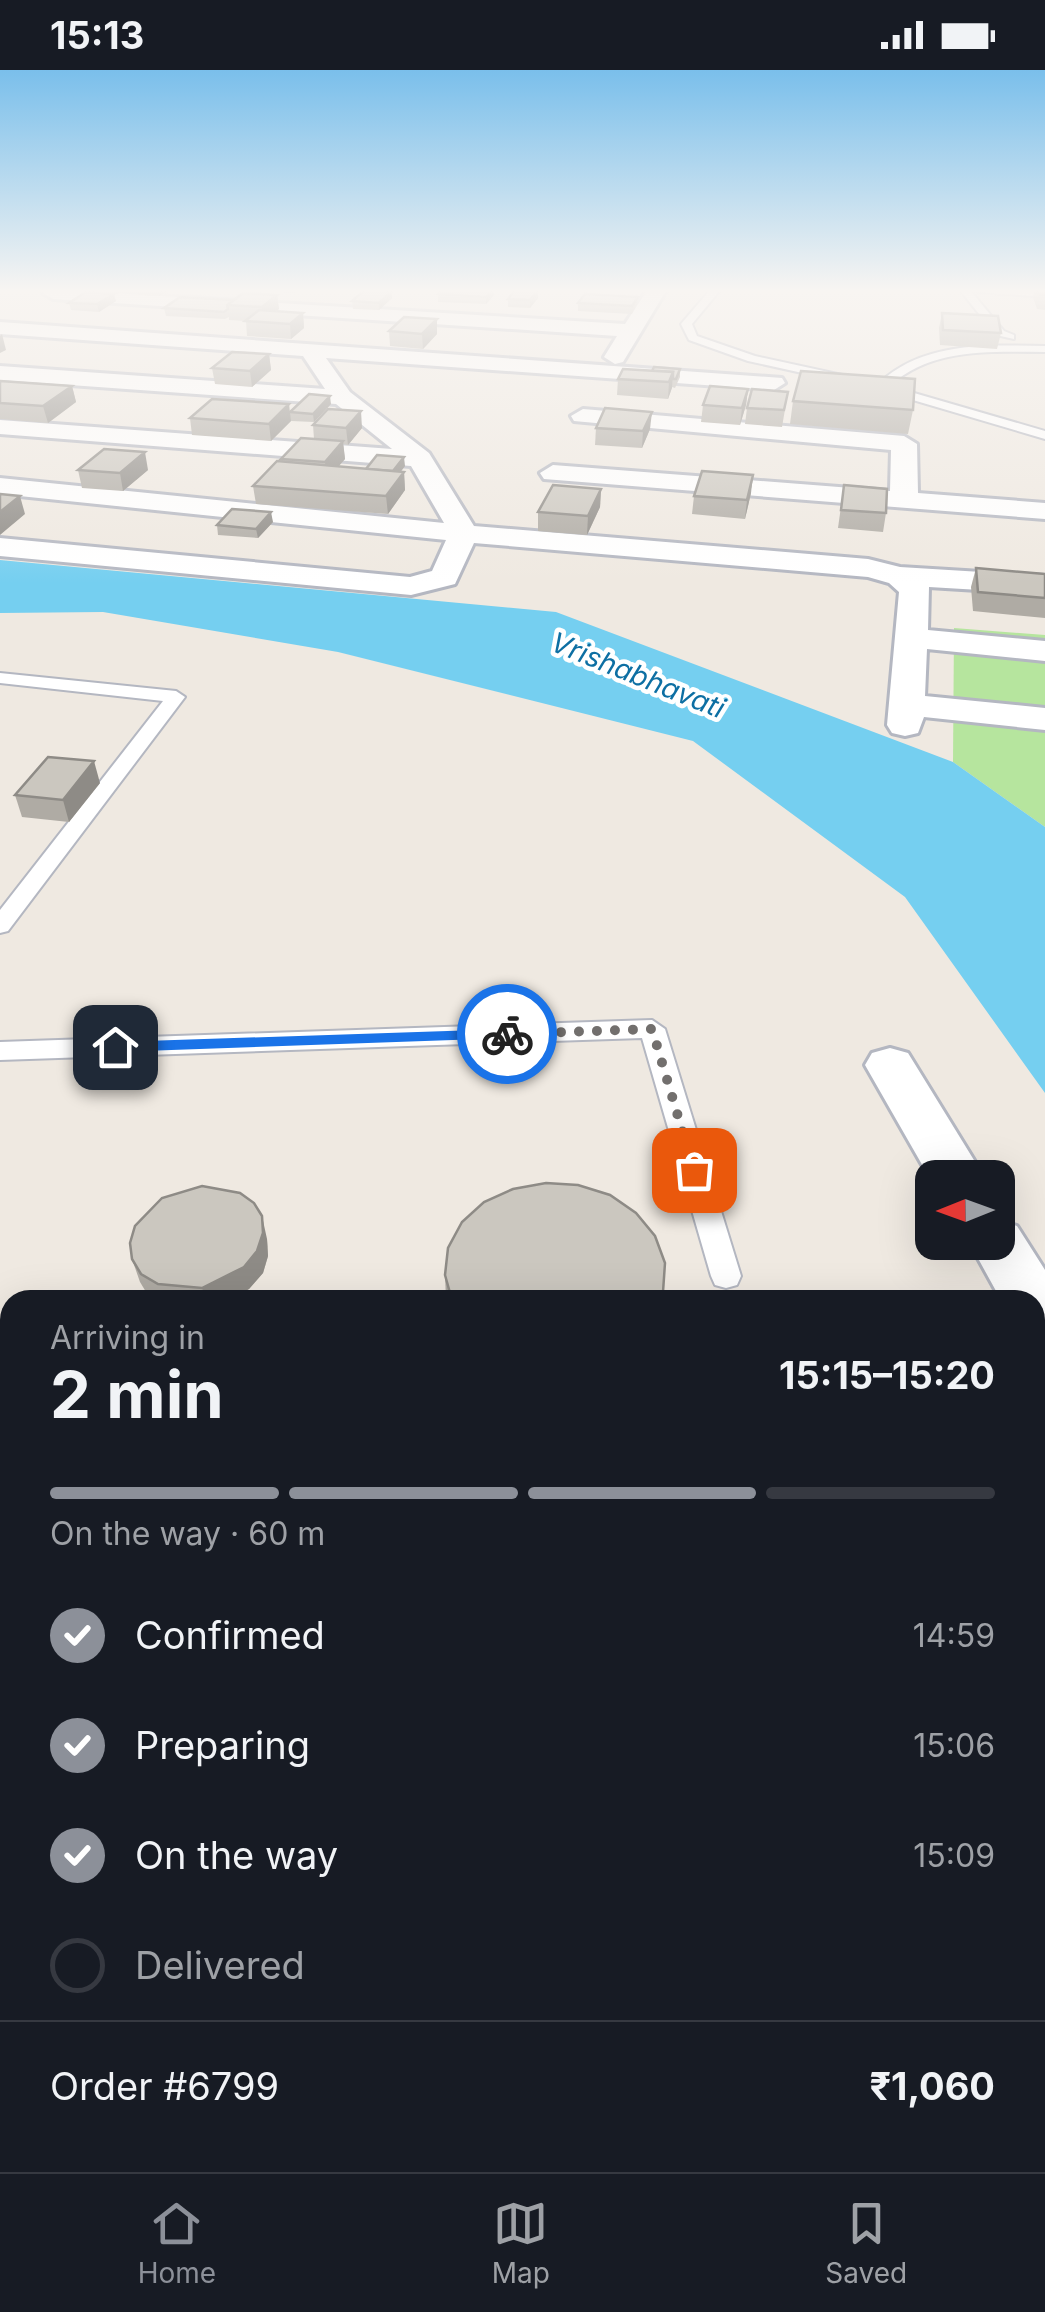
<!DOCTYPE html>
<html lang="en">
<head>
<meta charset="utf-8">
<style>
  body { margin:0; font-family:Inter,sans-serif; background:#20242c; color:#f1f3f6; height:100vh; display:flex; flex-direction:column; font-size:38px; white-space:nowrap }
  * { box-sizing:border-box; margin:0 }
  p { font-size:32px; color:#9ea1a6 }
  .icon { flex:none; width:55px; height:55px; fill:none; stroke:currentColor; stroke-width:2; stroke-linecap:round; stroke-linejoin:round }
  .map { position:relative; flex:1; overflow:hidden }
  .side { position:absolute; left:0px; top:1220px; width:1045px; height:882px; display:flex; flex-direction:column; background:#171b24; border-radius:30px 30px 0 0; box-shadow:0 10px 40px #0002 }
  .side>* { flex:none }
  .needle { width:65px; rotate:269deg }
  .buttons { position:absolute; left:915px; top:1090px; display:grid; gap:20px }
  .buttons a { display:grid; place-items:center; width:100px; height:100px; border-radius:20px; background:#171b24; box-shadow:0 10px 40px #0002; font-size:50px }
  .pin { position:absolute; display:grid; place-items:center; width:85px; height:85px; color:#fff; margin:-42px; border-radius:20px; box-shadow:0 5px 15px #0006 }
  .courier { position:absolute; display:grid; place-items:center; width:100px; height:100px; margin:-50px; border:8px solid #1a73e8; border-radius:50%; background:#fff; color:#222; box-shadow:0 2px 12px #0007 }
  .head em { font-style:normal; font-weight:700 }
  .head div { display:flex; flex-direction:column-reverse }
  .head { display:flex; align-items:center; justify-content:space-between; height:170px; padding:0 50px }
  h1 { font-size:65px; font-weight:700; line-height:75px }
  .bar { display:grid; grid-template-columns:repeat(4,1fr); gap:15px 10px; align-content:center; height:120px; padding:0 50px }
  .bar i { height:12px; border-radius:8px; background:#363941 }
  .bar .on { background:#8c9099 }
  .bar p { grid-column:span 4 }
  .line { display:flex; align-items:center; gap:25px; padding:0 50px; border-top:2px solid #363941 }
  .line div { flex:1 }
  ol { padding:0 50px; list-style:none }
  li { display:flex; align-items:center; gap:30px; height:110px }
  li p { margin-inline-start:auto }
  li .icon { padding:10px; border-radius:50%; background:#8c9099; color:#fff; stroke-width:4 }
  li:last-child { color:#9ea1a6 }
  li i { width:55px; height:55px; border:5px solid #363941; border-radius:50% }
  .status { display:flex; justify-content:space-between; align-items:center; height:70px; padding:0 50px; background:#171b24; direction:ltr }
  .status svg { height:28px; fill:currentColor }
  .tab-bar { display:flex; justify-content:space-around; align-items:center; height:140px; border-top:2px solid #363941; background:#171b24; font-size:28px; color:#9ea1a6 }
  .tab-bar a { display:grid; justify-items:center; gap:5px }
  .tab-bar .on { color:#8c9099 }
  .map>svg:first-child { display:block }
  .green { fill:#b6e59e }
  .water { fill:#75cff0 }
  .lines { fill:none; stroke-linecap:round; stroke-linejoin:round }
  .lane-casing { stroke:#b4b7c1; stroke-width:4 }
  .street-casing { stroke:#b4b7c1; stroke-width:6 }
  .lane { fill:#fff; fill-rule:evenodd }
  .street { fill:#fff; fill-rule:evenodd }
  .wall { fill:#afaba4 }
  .shaded-wall { fill:#8e8b86 }
  .building { fill:#cbc7bf; stroke:#8e8b86; stroke-width:2.5 }
  .route { fill:#1a73e8 }
  .done { stroke:#726f6d; stroke-width:10; stroke-dasharray:0 18 }
  .labels { text-anchor:middle; stroke-width:9; stroke-linejoin:round; paint-order:stroke }
  .far-water-label { font-size:28px; font-style:italic; fill:#0d6fa3; stroke:#fff }
</style>
</head>
<body>
<div class="status"><b>15:13</b><svg viewBox="0 0 49 12"><path d="M0 12V9h3v3zM5 12V6h3v6zM10 12V3h3v9zM15 12V0h3v12zM26 1h20v11H26zM47 4h2v5h-2z"/></svg></div>
<div class="map">
<svg width="1045" height="2102" viewBox="0 0 1045 2102">
  <rect width="100%" height="100%" fill="#efe9e1"/>
  <polygon class="green" points="954,558 1045,565 1045,757 953,692"/>
  <polygon class="water" points="0,490 556,542 953,692 1045,757 1045,1023 905,827 693,671 338,582 103,542 0,543"/>
  <g class="lines">
    <defs>
      <g id="lane">
        <path d="M711 219H721L692 254 697 266 755 286 879 313C924 271 987 275 1045 276V282C992 282 932 277 890 316L1045 361V369L879 320 748 291 689 270 681 254Z"/>
        <polygon points="959,219 969,219 1004,261 1014,265 1014,269 996,265"/>
        <polygon points="973,219 1045,221 1045,227 978,222"/>
        <polygon points="0,603 176,621 185,627 8,861 0,863 0,840 163,631 0,613"/>
        <polygon points="652,950 665,959 741,1206 737,1215 726,1218 715,1215 711,1206 642,968 0,990 0,972"/>
        <polygon points="0,1443 10,1447 10,1499 0,1496"/>
        <polygon points="216,2092 266,2092 263,2102 213,2102"/>
      </g>
      <g id="street">
        <polygon points="46,219 625,254 648,219 667,219 623,292 615,294 604,287 617,266 53,229 43,223"/>
        <polygon points="0,252 782,308 785,313 774,320 326,288 350,322 429,383 474,456 868,489 900,497 1045,506 1045,524 929,517 928,560 1045,571 1045,591 927,579 925,626 1045,638 1045,660 924,647 918,663 905,666 892,663 887,655 899,522 889,513 868,507 474,473 455,514 411,525 0,486 0,468 410,507 432,501 446,470 0,424 0,408 444,453 411,396 0,364 0,350 392,379 336,334 0,310 0,296 325,319 303,286 0,264"/>
        <polygon points="583,339 904,366 917,374 918,423 1045,433 1045,449 544,409 540,403 553,395 890,421 891,380 574,351 571,346"/>
        <polygon points="890,978 908,983 985,1108 932,1108 932,1112 865,995 872,983"/>
        <polygon points="998,1150 1017,1156 1045,1200 1045,1250 1035,1253 1035,1230 1001,1230 969,1172 998,1172"/>
      </g>
    </defs>
    <use href="#lane" class="lane-casing"/>
    <use href="#street" class="street-casing"/>
    <use href="#lane" class="lane"/>
    <use href="#street" class="street"/>
  </g>
  <g class="wall">
    <polygon points="93,219 125,219 118,223 94,222"/>
    <polygon points="136,219 171,219 159,226 138,225"/>
    <polygon points="268,219 300,219 295,223 268,221"/>
    <polygon points="501,219 524,219 523,220 538,228 530,238 508,237 508,229 516,220"/>
    <polygon points="1035,219 1045,219 1045,240 1037,239 1033,227"/>
    <polygon points="392,221 392,228 379,240 353,239 352,231"/>
    <polygon points="438,224 494,225 486,234 438,232"/>
    <polygon points="277,225 279,239 276,241 303,243 304,258 291,269 247,266 246,251 229,250 229,247 225,249 166,246 164,238"/>
    <polygon points="638,227 637,234 632,244 578,241 578,233"/>
    <polygon points="116,231 99,242 71,240 69,233"/>
    <polygon points="942,243 1001,263 997,279 940,275 939,258"/>
    <polygon points="437,249 437,264 423,279 390,276 389,261"/>
    <polygon points="269,284 271,300 252,317 215,314 212,298"/>
    <polygon points="680,299 680,307 675,318 672,317 668,329 617,325 618,309 652,301"/>
    <polygon points="0,311 72,316 76,332 48,353 0,349"/>
    <polygon points="748,319 746,335 740,355 701,352 703,335"/>
    <polygon points="788,322 782,357 745,354 747,338"/>
    <polygon points="793,331 913,340 908,364 790,354"/>
    <polygon points="331,334 314,352 291,351 271,371 192,365 190,348 290,342"/>
    <polygon points="313,355 362,358 348,375 343,374 345,389 338,396 366,399 405,396 400,402 404,402 405,420 388,444 256,434 253,416 281,392 281,389 314,369"/>
    <polygon points="596,358 650,359 642,378 595,375"/>
    <polygon points="78,400 148,400 123,421 82,418"/>
    <polygon points="844,415 886,443 883,462 838,458"/>
    <polygon points="601,419 600,437 587,465 538,461 538,442"/>
    <polygon points="751,423 745,449 692,444 694,426"/>
    <polygon points="273,452 258,468 218,465 217,455"/>
    <polygon points="976,498 1045,504 1045,548 973,541 971,517"/>
    <polygon points="100,713 69,752 22,747 15,725"/>
    <polygon points="267,1169 268,1186 263,1203 249,1219 229,1230 155,1230 149,1227 140,1212 132,1189"/>
    <polygon points="445,1205 663,1222 662,1230 446,1230"/>
    <polygon points="1035,1654 1045,1669 1045,1975 1035,1957"/>
    <polygon points="885,2092 1035,2092 1045,2102 890,2102"/>
  </g>
  <g class="shaded-wall">
    <polygon points="158,219 171,219 159,226"/>
    <polygon points="494,219 494,225 486,234 486,227"/>
    <polygon points="538,220 538,228 530,238 530,230"/>
    <polygon points="392,221 392,228 379,240 379,233"/>
    <polygon points="114,224 116,231 99,242 97,234"/>
    <polygon points="277,225 279,239 263,252 262,237"/>
    <polygon points="303,243 304,258 291,269 290,254"/>
    <polygon points="437,249 437,264 423,279 422,264"/>
    <polygon points="2,264 6,280 0,283 0,266"/>
    <polygon points="269,284 271,300 252,317 250,301"/>
    <polygon points="673,302 672,318 668,329 669,312"/>
    <polygon points="72,316 76,332 48,353 43,336"/>
    <polygon points="748,319 746,335 740,355 742,338"/>
    <polygon points="330,326 331,334 314,352 313,344"/>
    <polygon points="289,334 291,351 271,371 269,354"/>
    <polygon points="361,341 362,358 348,375 346,358"/>
    <polygon points="652,342 650,359 642,378 643,361"/>
    <polygon points="343,371 345,389 327,410 325,392"/>
    <polygon points="145,382 148,400 123,421 120,403"/>
    <polygon points="404,387 405,396 390,416 389,406"/>
    <polygon points="404,402 405,420 388,444 386,426"/>
    <polygon points="753,405 751,423 745,449 747,430"/>
    <polygon points="601,419 600,437 587,465 588,446"/>
    <polygon points="20,426 25,444 0,465 0,442"/>
    <polygon points="271,442 273,452 258,468 256,459"/>
    <polygon points="94,691 100,713 69,752 63,730"/>
    <polygon points="262,1146 267,1169 268,1186 263,1203 249,1219 229,1230 206,1230 202,1218"/>
  </g>
  <g class="building">
    <polygon points="366,219 392,221 379,233 352,231"/>
    <polygon points="443,219 493,219 486,227 438,224"/>
    <polygon points="516,219 538,220 530,230 508,229"/>
    <polygon points="1038,219 1045,219 1045,225 1040,225"/>
    <polygon points="86,222 114,224 97,234 69,233"/>
    <polygon points="243,223 277,225 262,237 227,235"/>
    <polygon points="585,224 638,227 632,236 578,233"/>
    <polygon points="180,227 234,230 227,235 228,239 224,242 164,238"/>
    <polygon points="259,240 303,243 290,254 245,251"/>
    <polygon points="942,243 998,246 1001,263 943,260"/>
    <polygon points="404,247 437,249 422,264 389,261"/>
    <polygon points="232,282 269,284 250,301 212,298"/>
    <polygon points="654,297 680,299 676,309 673,309 673,302 652,301"/>
    <polygon points="623,299 673,302 669,312 618,309"/>
    <polygon points="801,301 915,309 913,340 793,331"/>
    <polygon points="0,311 72,316 43,336 0,333"/>
    <polygon points="710,316 748,319 742,338 703,335"/>
    <polygon points="752,319 788,322 784,340 747,338"/>
    <polygon points="309,324 330,326 313,344 290,342"/>
    <polygon points="212,329 289,334 269,354 190,348"/>
    <polygon points="605,338 652,342 643,361 596,358"/>
    <polygon points="328,339 361,341 346,358 313,355"/>
    <polygon points="301,368 343,371 325,392 281,389"/>
    <polygon points="104,379 145,382 120,403 78,400"/>
    <polygon points="377,385 404,387 393,401 366,399"/>
    <polygon points="277,391 404,402 386,426 253,416"/>
    <polygon points="702,401 753,405 747,430 694,426"/>
    <polygon points="553,415 601,419 588,446 538,442"/>
    <polygon points="844,415 887,419 886,443 841,440"/>
    <polygon points="0,424 20,426 0,442"/>
    <polygon points="232,439 271,442 256,459 217,455"/>
    <polygon points="976,498 1045,504 1045,528 978,522"/>
    <polygon points="48,687 94,691 63,730 15,725"/>
    <polygon points="546,1113 578,1115 610,1125 636,1143 655,1166 665,1193 663,1222 659,1230 452,1230 445,1205 448,1178 462,1152 484,1132 513,1119"/>
    <polygon points="202,1116 240,1123 254,1133 262,1146 263,1163 257,1181 244,1197 202,1218 158,1214 141,1204 132,1189 130,1173 135,1156 162,1128"/>
    <polygon points="1035,1654 1045,1669 1045,1906 1035,1889"/>
    <polygon points="1035,1974 1045,1991 1045,2102 917,2102 912,2092 1035,2092"/>
  </g>
  <linearGradient id="sky" x2="0" y2="1"><stop stop-color="#7abfeb"/><stop offset="0.43" stop-color="#f8f5f2"/><stop offset="1" stop-color="#f8f5f2" stop-opacity="0"/></linearGradient>
  <rect width="1045" height="513" fill="url(#sky)"/>
  <polygon class="route" points="507,959 512,960 512,968 115,982 107,977 115,972"/>
  <g class="lines">
    <polyline class="done" points="507,964 652,959 694,1100"/>
  </g>
  <g class="labels">
    <g class="far-water-label">
      <text transform="translate(638 605) rotate(22)" y="10">Vrishabhavati</text>
    </g>
  </g>
</svg>
<div class="buttons">
<a><svg class="needle" viewBox="-14 -14 28 28"><path d="M0-13l5 13h-10z" fill="#e53935"/><path d="M0 13l5-13h-10z" fill="#9ea1a6"/></svg></a>
</div>
<div class="pin" style="left:694px;top:1100px;background:#ea580c"><svg class="icon" aria-label="bag" viewBox="0 0 24 24"><path d="M5 8h14l-1 12H6zM9 8a3 3 0 0 1 6 0"/></svg></div>
<div class="pin" style="left:115px;top:977px;background:#1f2937"><svg class="icon" aria-label="home" viewBox="0 0 24 24"><path d="M3 11l9-7 9 7M6 9v11h12V9"/></svg></div>
<div class="courier" style="left:507px;top:964px"><svg class="icon" aria-label="bike" viewBox="0 0 24 24"><circle cx="6" cy="16" r="4"/><circle cx="18" cy="16" r="4"/><path d="M6 16l4-8h5l3 8M10 8l3 8H6M13 5h3"/></svg></div>
<section class="side">
<div class="head"><div><h1>2 min</h1><p>Arriving in</p></div><em>15:15–15:20</em></div>
<div class="bar"><i class="on"></i><i class="on"></i><i class="on"></i><i></i><p>On the way · 60 m</p></div>
<ol>
<li><svg class="icon" aria-label="check" viewBox="0 0 24 24"><path d="M5 12l5 5 9-10"/></svg>Confirmed<p>14:59</p></li>
<li><svg class="icon" aria-label="check" viewBox="0 0 24 24"><path d="M5 12l5 5 9-10"/></svg>Preparing<p>15:06</p></li>
<li><svg class="icon" aria-label="check" viewBox="0 0 24 24"><path d="M5 12l5 5 9-10"/></svg>On the way<p>15:09</p></li>
<li><i></i>Delivered</li>
</ol>
<div class="line" style="height:130px"><div>Order #6799</div><b>₹1,060</b></div>
</section>
</div>
<nav class="tab-bar">
<a class="on"><svg class="icon" aria-label="home" viewBox="0 0 24 24"><path d="M3 11l9-7 9 7M6 9v11h12V9"/></svg>Home</a>
<a><svg class="icon" aria-label="map" viewBox="0 0 24 24"><path d="M3 6l6-2 6 2 6-2v14l-6 2-6-2-6 2zM9 4v14M15 6v14"/></svg>Map</a>
<a><svg class="icon" aria-label="saved" viewBox="0 0 24 24"><path d="M7 4h10v16l-5-4-5 4z"/></svg>Saved</a>
</nav>
</body>
</html>
